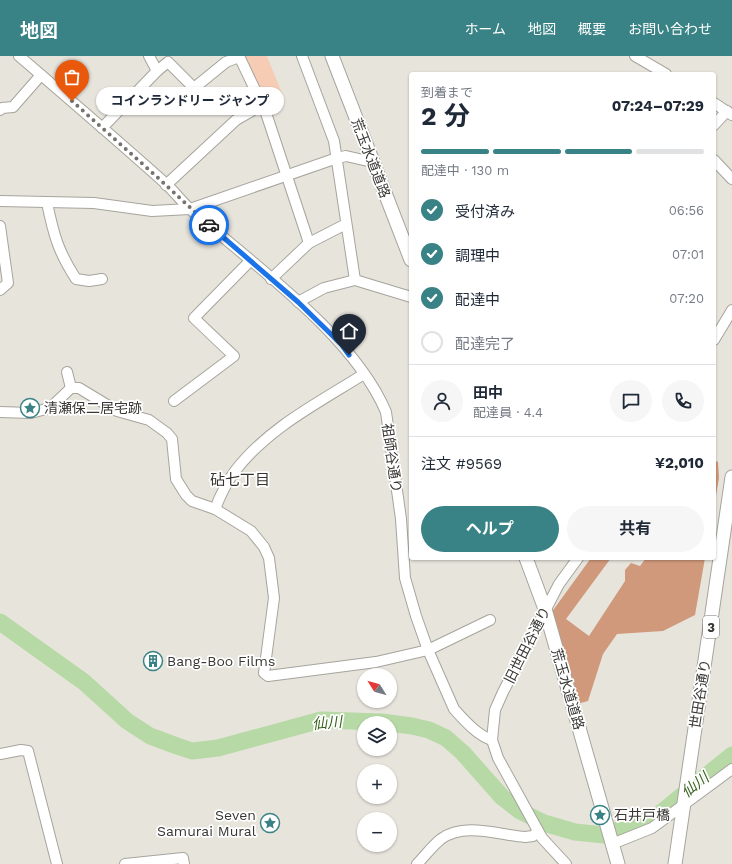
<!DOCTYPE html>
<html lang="ja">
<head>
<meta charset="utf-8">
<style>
  body { margin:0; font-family:"Work Sans","Noto Sans JP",sans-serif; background:#f6f6f7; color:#1f2937; height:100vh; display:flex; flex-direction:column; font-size:15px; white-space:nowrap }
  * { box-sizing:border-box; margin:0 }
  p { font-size:13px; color:#747a83 }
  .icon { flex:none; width:22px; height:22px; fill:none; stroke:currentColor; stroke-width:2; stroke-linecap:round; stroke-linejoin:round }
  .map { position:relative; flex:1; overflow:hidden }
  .panel { position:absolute; left:409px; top:16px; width:307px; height:488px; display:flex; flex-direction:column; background:#fff; border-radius:4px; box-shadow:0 1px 3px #0004 }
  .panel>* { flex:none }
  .needle { width:26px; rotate:307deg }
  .fabs { position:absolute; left:357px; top:612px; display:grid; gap:8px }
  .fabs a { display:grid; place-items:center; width:40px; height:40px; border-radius:50%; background:#fff; box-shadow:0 1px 3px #0004; font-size:20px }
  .pin { position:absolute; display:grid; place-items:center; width:34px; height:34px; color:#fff; margin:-41px -17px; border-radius:50% 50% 50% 0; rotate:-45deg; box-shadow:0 0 4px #0007 }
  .pin .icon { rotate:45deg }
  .courier { position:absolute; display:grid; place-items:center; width:40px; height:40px; margin:-20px; border:3px solid #1a73e8; border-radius:50%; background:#fff; color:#222; box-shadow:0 1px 5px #0007 }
  .bubble { position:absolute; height:28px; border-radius:14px; background:#fff; box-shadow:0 1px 3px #0004; font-size:13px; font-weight:700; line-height:28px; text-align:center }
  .overview em { font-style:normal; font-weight:700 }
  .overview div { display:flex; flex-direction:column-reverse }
  .overview { display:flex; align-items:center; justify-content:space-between; height:68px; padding:0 12px }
  h1 { font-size:26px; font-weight:700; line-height:30px }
  .bar { display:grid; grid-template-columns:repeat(4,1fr); gap:6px 4px; align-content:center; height:48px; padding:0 12px }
  .bar i { height:5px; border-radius:3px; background:#e0e1e3 }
  .bar .on { background:#398285 }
  .bar p { grid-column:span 4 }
  .line { display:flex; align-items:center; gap:10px; padding:0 12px; border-top:1px solid #e0e1e3 }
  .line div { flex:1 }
  .round { display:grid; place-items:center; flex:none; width:42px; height:42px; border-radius:21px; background:#f6f6f7 }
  ol { padding:0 12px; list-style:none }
  li { display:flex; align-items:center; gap:12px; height:44px }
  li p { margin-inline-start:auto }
  li .icon { padding:4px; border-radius:50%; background:#398285; color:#fff; stroke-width:4 }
  li:last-child { color:#747a83 }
  li i { width:22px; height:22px; border:2px solid #e0e1e3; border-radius:50% }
  .button { display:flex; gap:8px; margin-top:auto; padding:8px 12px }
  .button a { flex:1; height:46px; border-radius:24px; background:#398285; color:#fff; font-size:16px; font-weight:700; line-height:46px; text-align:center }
  .button a+a { background:#f6f6f7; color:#1f2937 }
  header { display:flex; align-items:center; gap:24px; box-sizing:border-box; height:56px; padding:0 20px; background:#398285; color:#fff }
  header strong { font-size:19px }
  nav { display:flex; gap:22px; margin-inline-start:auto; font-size:14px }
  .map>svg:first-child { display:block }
  .green { fill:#f6ccb4 }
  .forest { fill:#d0997b }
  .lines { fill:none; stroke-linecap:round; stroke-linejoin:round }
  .river { stroke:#b7d9a5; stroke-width:17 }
  .minor-casing { stroke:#a6a49c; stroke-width:12 }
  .major-casing { stroke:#a6a49c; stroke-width:15 }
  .minor { stroke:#fff; stroke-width:10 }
  .major { stroke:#fff; stroke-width:13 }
  .done { stroke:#75746f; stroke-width:4; stroke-dasharray:0 7.2 }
  .route { stroke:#1a73e8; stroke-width:5 }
  .labels { text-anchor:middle; stroke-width:3.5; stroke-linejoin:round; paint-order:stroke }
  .shield { fill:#fff; stroke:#747371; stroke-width:1 }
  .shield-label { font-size:13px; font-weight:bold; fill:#383734 }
  .street-label { font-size:14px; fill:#383734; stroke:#fff }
  .poi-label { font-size:14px; fill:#383734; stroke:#fff; text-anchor:start }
  .neighbourhood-label { font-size:15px; fill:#36342e; stroke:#fff }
  .water-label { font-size:15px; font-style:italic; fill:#3a631f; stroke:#fff }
</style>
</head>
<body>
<header>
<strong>地図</strong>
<nav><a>ホーム</a><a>地図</a><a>概要</a><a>お問い合わせ</a></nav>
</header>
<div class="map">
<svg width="732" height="808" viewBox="0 0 732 808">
  <rect width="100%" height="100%" fill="#e7e4dc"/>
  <polygon class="green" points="244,0 267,0 283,40 267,48"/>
  <g class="forest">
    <polygon points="714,404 718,406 719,422 714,451"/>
    <polygon points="591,502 611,502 566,563 589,580 625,525 625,514 631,507 640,510 646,502 705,502 695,559 663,575 617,578 603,598 588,645 577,648 551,557"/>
  </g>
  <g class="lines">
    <polyline class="river" points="0,566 84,626 127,665 150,680 177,690 192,695 218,692 321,664 382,666 412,670 429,674 446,682 463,697 502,741 520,755 544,767 575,776 604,779 657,760 732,699"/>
    <defs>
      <g id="minor">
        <path d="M19 0C68 42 117 84 165 127 174 135 181 145 190 153 253 209 353 278 386 356L401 463 405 522 416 560 428 594 454 653C464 664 477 679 492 684"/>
        <polyline points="239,0 266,57 309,187"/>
        <polyline points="302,0 334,85 355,224"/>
        <polyline points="635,0 666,18"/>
        <polyline points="157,15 168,6 194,32 226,6 239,1"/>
        <polyline points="714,47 732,59"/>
        <polyline points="0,54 2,52 13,51 41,19"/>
        <polyline points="714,69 727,55"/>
        <polyline points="102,72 157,15 149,0"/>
        <polyline points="714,104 732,123"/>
        <polyline points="166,129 236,64 262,49"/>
        <polyline points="0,145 94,147 152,155 190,153 337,102 346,100 372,106"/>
        <path d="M47 147C54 180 58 195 76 223L89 225 102 223"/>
        <polyline points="0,170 8,227 0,234"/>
        <polyline points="271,223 309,187 346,168"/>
        <polyline points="298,246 324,232 355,224 411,241"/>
        <polyline points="714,284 732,254"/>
        <polyline points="67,316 71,332"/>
        <polyline points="174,345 234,300 194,262 250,205"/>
        <polyline points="0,356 31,357 50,352 71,332 79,332 117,355 149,364 167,377 172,383 176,423 186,439 192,445 215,453 251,475 264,491 269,502 274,542 264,617 268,620 376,606 428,594 490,564"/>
        <path d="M215 453C220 440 226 427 235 415 268 372 318 347 364 318"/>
        <polyline points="0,698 21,694 28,695 57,808"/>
        <polyline points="612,788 652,772 732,713"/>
        <polyline points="125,808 183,802 184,808"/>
        <path d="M417 808C425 800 432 790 441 783 465 766 498 779 525 781L533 780 538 775"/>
        <polyline points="566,808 542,782 498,702 492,684 495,654 503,636 559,528 578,502"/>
      </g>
      <g id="major">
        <polyline points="332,0 411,204"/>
        <polyline points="526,502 545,553 618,808"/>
        <polyline points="675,808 732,421"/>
      </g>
    </defs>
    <use href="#minor" class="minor-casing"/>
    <use href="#major" class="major-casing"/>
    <use href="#minor" class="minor"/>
    <use href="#major" class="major"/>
  </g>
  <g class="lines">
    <polyline class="done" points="72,45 156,120 209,169"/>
    <polyline class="route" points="209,169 298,246 342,289 349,299"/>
  </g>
  <defs>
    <symbol id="sight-ring" viewBox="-11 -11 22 22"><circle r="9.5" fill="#fff" stroke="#398285" stroke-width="1.5"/><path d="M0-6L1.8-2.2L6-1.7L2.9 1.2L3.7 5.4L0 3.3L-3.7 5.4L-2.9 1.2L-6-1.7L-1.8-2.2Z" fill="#398285"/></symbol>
    <symbol id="building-ring" viewBox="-11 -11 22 22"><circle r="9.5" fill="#fff" stroke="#398285" stroke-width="1.5"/><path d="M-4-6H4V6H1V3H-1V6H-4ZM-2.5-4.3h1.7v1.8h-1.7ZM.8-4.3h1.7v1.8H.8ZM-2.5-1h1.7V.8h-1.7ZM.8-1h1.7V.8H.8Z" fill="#398285"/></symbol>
  </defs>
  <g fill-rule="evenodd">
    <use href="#sight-ring" x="19" y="341" width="22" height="22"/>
    <use href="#building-ring" x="142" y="594" width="22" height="22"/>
    <use href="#sight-ring" x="589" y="748" width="22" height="22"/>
    <use href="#sight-ring" x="259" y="756" width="22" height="22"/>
  </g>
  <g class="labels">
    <rect class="shield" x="703" y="560" width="16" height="22" rx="3"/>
    <g class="shield-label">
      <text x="711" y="576">3</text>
    </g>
    <g class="street-label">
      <text transform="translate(371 102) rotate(69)" y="5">荒玉水道道路</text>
      <text transform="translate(392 402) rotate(82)" y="5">祖師谷通り</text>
      <text transform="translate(527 589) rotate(-63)" y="5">旧世田谷通り</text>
      <text transform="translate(568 633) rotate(74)" y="5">荒玉水道道路</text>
      <text transform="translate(700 638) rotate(-81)" y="5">世田谷通り</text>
    </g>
    <g class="poi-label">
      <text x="44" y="357">清瀬保二居宅跡</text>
      <text x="167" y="610">Bang-Boo Films</text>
      <text x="256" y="764" text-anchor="end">Seven<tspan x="256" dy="16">Samurai Mural</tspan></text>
      <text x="614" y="764">石井戸橋</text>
    </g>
    <g class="neighbourhood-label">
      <text x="240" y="429">砧七丁目</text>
    </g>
    <g class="water-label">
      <text transform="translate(327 667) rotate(-5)" y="5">仙川</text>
      <text transform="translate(695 729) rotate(-39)" y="5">仙川</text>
    </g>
  </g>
</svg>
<div class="fabs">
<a><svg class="needle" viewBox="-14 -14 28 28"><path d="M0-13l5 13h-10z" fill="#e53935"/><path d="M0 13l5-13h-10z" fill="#747a83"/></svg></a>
<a><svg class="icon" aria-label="layers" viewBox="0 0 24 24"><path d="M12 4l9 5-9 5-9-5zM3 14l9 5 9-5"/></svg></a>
<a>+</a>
<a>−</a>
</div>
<div class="pin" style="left:72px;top:45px;background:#ea580c"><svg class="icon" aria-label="bag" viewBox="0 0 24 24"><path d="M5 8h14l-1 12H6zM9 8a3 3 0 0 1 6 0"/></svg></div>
<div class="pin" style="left:349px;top:299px;background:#1f2937"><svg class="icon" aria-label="home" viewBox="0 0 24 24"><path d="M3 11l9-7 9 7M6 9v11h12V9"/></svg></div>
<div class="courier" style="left:209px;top:169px"><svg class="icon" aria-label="car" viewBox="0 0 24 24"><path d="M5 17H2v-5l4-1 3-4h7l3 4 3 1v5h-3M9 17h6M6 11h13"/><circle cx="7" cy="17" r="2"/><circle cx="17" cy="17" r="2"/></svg></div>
<div class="bubble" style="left:96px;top:31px;width:188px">コインランドリー ジャンプ</div>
<section class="panel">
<div class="overview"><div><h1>2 分</h1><p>到着まで</p></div><em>07:24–07:29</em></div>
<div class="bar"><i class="on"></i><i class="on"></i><i class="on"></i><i></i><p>配達中 · 130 m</p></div>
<ol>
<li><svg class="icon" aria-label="check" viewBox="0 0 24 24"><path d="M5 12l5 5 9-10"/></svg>受付済み<p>06:56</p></li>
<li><svg class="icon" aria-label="check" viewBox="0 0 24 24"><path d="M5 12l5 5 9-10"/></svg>調理中<p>07:01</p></li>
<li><svg class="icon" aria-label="check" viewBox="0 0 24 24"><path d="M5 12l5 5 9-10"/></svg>配達中<p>07:20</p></li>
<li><i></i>配達完了</li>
</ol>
<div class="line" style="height:72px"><a class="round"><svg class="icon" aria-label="person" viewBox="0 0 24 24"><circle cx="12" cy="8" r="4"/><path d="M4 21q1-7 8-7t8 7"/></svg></a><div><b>田中</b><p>配達員 · 4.4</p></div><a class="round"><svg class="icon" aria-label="chat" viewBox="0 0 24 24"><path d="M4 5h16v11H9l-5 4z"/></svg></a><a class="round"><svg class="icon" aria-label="phone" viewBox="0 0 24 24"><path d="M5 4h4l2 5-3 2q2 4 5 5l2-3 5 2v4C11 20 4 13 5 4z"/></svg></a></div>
<div class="line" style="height:52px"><div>注文 #9569</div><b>¥2,010</b></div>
<div class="button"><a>ヘルプ</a><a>共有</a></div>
</section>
</div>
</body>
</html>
